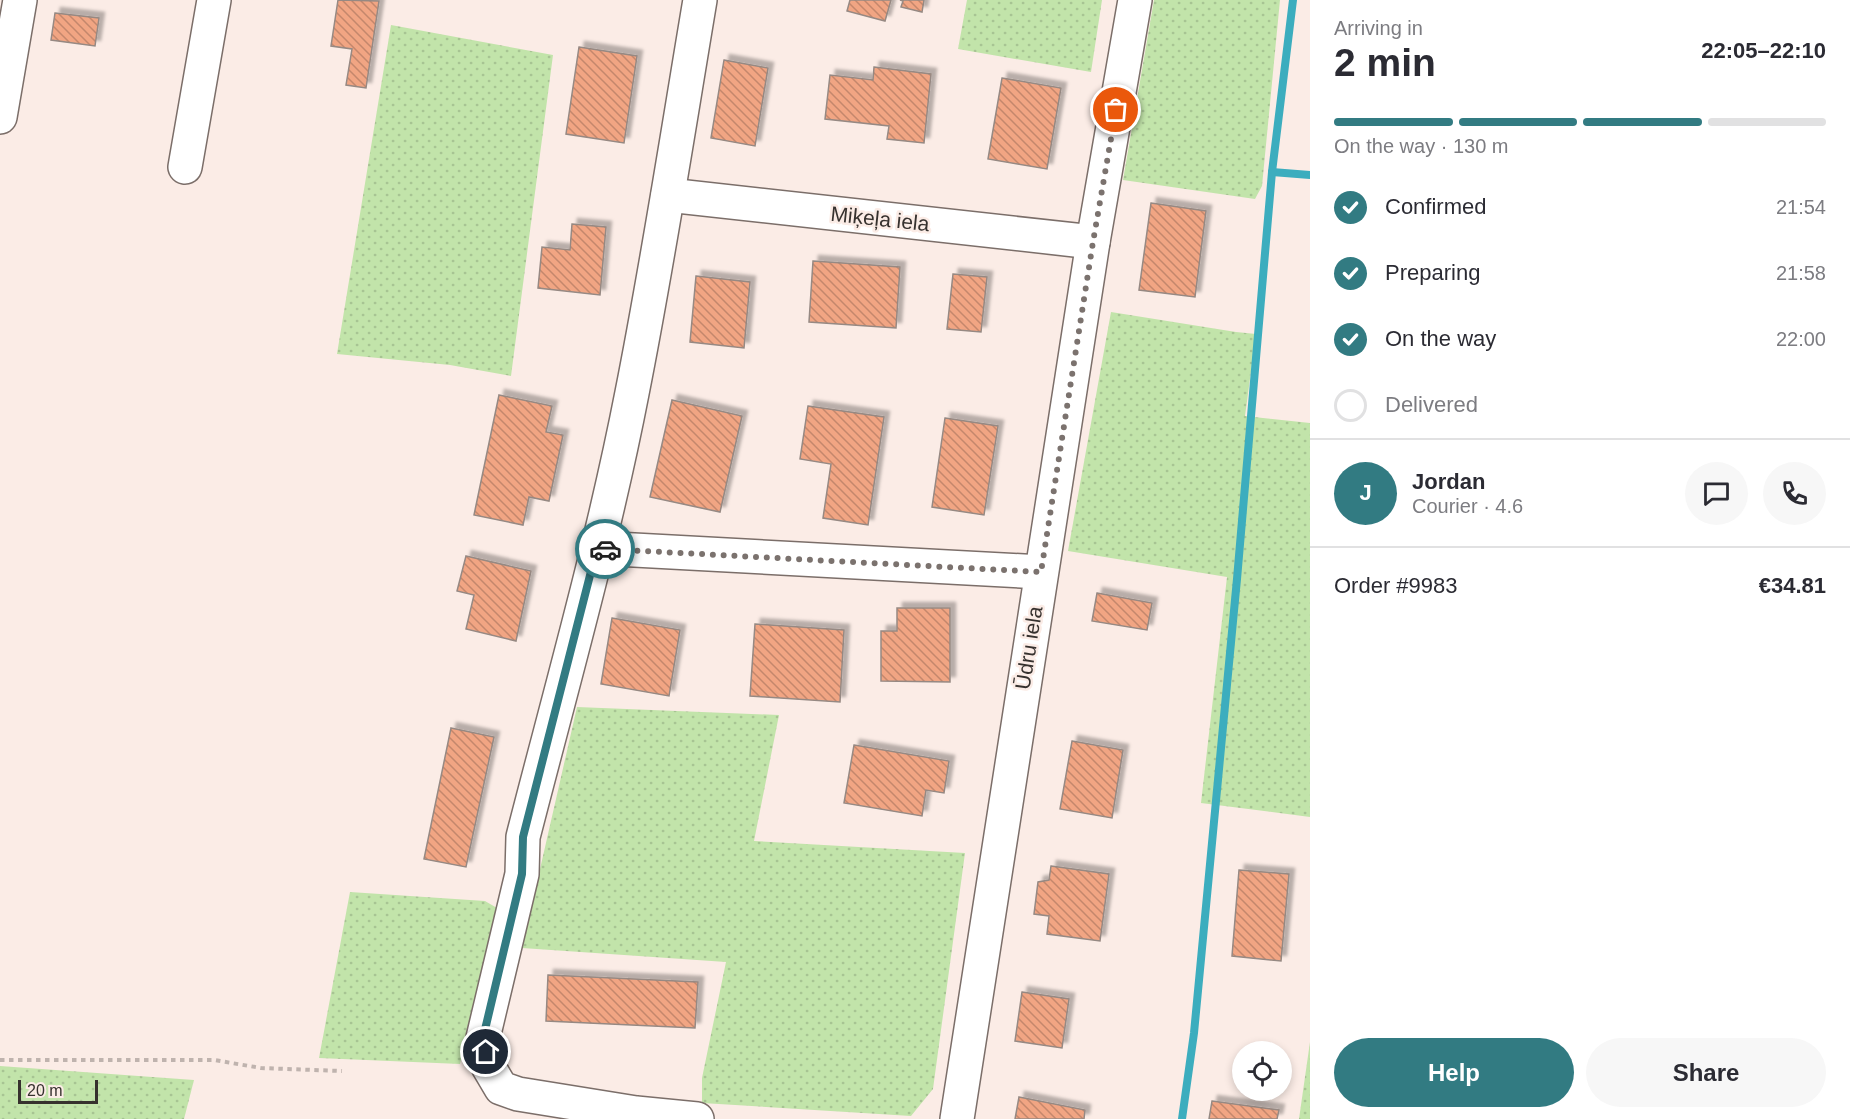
<!DOCTYPE html>
<html lang="en">
<head>
<meta charset="utf-8">
<style>
  body { margin:0; font-family:Helvetica,sans-serif; background:#f7f7f7; color:#2b2b33; height:100vh; display:flex; flex-direction:column; font-size:22px; white-space:nowrap }
  * { box-sizing:border-box; margin:0 }
  p { font-size:20px; color:#7c7c81 }
  .icon { flex:none; width:33px; height:33px; fill:none; stroke:currentColor; stroke-width:2; stroke-linecap:round; stroke-linejoin:round }
  .map { position:relative; flex:1; overflow:hidden }
  .details { display:flex; flex-direction:column; background:#fff; width:540px }
  .details>* { flex:none }
  .fabs { position:absolute; left:1232px; top:1041px; display:grid; gap:12px }
  .fabs a { display:grid; place-items:center; width:60px; height:60px; border-radius:50%; background:#fff; box-shadow:0 3px 9px #0003; font-size:30px }
  .scale { position:absolute; left:18px; bottom:15px; width:80px; box-sizing:border-box; padding-left:6px; border:3px solid #36312e; border-top:0; font-size:16px; line-height:21px; white-space:nowrap; color:#36312e; -webkit-text-stroke:4px #fbece6; paint-order:stroke }
  .pin { position:absolute; display:grid; place-items:center; width:51px; height:51px; color:#fff; margin:-26px; border:3px solid #fff; border-radius:50%; box-shadow:0 2px 6px #0007 }
  .courier { position:absolute; display:grid; place-items:center; width:60px; height:60px; margin:-30px; border:4px solid #327b82; border-radius:50%; background:#fff; color:#222; box-shadow:0 2px 8px #0007 }
  .headline em { font-style:normal; font-weight:800 }
  .headline div { display:flex; flex-direction:column-reverse }
  .headline { display:flex; align-items:center; justify-content:space-between; height:102px; padding:0 24px }
  h1 { font-size:39px; font-weight:800; line-height:45px }
  .bar { display:grid; grid-template-columns:repeat(4,1fr); gap:9px 6px; align-content:center; height:72px; padding:0 24px }
  .bar i { height:8px; border-radius:4px; background:#e1e1e2 }
  .bar .active { background:#327b82 }
  .bar p { grid-column:span 4 }
  .line { display:flex; align-items:center; gap:15px; padding:0 24px; border-top:2px solid #e1e1e2 }
  .line div { flex:1 }
  .round { display:grid; place-items:center; flex:none; width:63px; height:63px; border-radius:32px; background:#f7f7f7 }
  ol { padding:0 24px; list-style:none }
  li { display:flex; align-items:center; gap:18px; height:66px }
  li p { margin-inline-start:auto }
  li .icon { padding:6px; border-radius:50%; background:#327b82; color:#fff; stroke-width:4 }
  li:last-child { color:#7c7c81 }
  li i { width:33px; height:33px; border:3px solid #e1e1e2; border-radius:50% }
  .button { display:flex; gap:12px; margin-top:auto; padding:12px 24px }
  .button a { flex:1; height:69px; border-radius:36px; background:#327b82; color:#fff; font-size:24px; font-weight:800; line-height:69px; text-align:center }
  .button a+a { background:#f7f7f7; color:#2b2b33 }
  main { display:flex; flex:1; min-height:0 }
  .map>svg:first-child { display:block }
  .grass { fill:url(#grass-dots) }
  .lines { fill:none; stroke-linecap:round; stroke-linejoin:round }
  .stream { stroke:#3cadbe; stroke-width:8 }
  .building { fill:url(#building-back-hatch); stroke:#968983; stroke-width:1.5; filter:url(#shadow) }
  .minor-casing { stroke:#7b6e69; stroke-width:36 }
  .path { stroke:#bfb3ae; stroke-width:4; stroke-dasharray:4.5 4.5; stroke-linecap:butt }
  .minor { stroke:#fff; stroke-width:33 }
  .done { stroke:#7b726e; stroke-width:6; stroke-dasharray:0 10.8 }
  .route { stroke:#327b82; stroke-width:8 }
  .labels { text-anchor:middle; stroke-width:5; stroke-linejoin:round; paint-order:stroke }
  .street-label { font-size:21px; fill:#36312e; stroke:#fbece6 }
</style>
</head>
<body>
<main>
<div class="map">
<svg width="1310" height="1119" viewBox="0 0 1310 1119">
  <defs>
    <pattern id="grass-dots" width="8" height="8" patternUnits="userSpaceOnUse" patternTransform="scale(1.5)"><rect width="8" height="8" fill="#c2e4aa"/><path d="M2 2h.1M6 6h.1" fill="none" stroke="#a7c493" stroke-width="1.8" stroke-linecap="round"/></pattern>
    <pattern id="building-back-hatch" width="6" height="6" patternUnits="userSpaceOnUse" patternTransform="scale(1.5)"><rect width="6" height="6" fill="#f1a583"/><path d="M-1 5l2 2M0 0l6 6M5-1l2 2" fill="none" stroke="#c4876c"/></pattern>
    <filter id="shadow"><feDropShadow dx="5.5" dy="-5.5" stdDeviation="1.5" flood-color="#0004"/></filter>
  </defs>
  <rect width="100%" height="100%" fill="#fbece6"/>
  <g class="grass">
    <polygon points="967,0 1102,0 1091,72 958,49"/>
    <polygon points="1154,0 1280,0 1262,186 1255,199 1123,180"/>
    <polygon points="391,25 553,55 511,376 450,365 337,354"/>
    <polygon points="1111,312 1236,332 1256,334 1245,416 1310,423 1310,817 1201,803 1227,577 1068,551"/>
    <polygon points="577,707 779,715 754,841 965,853 933,1089 911,1116 702,1103 702,1078 726,962 522,948"/>
    <polygon points="350,892 485,901 497,908 460,1064 319,1058"/>
    <polygon points="1310,1042 1310,1119 1299,1119"/>
    <polygon points="0,1066 194,1080 184,1119 0,1119"/>
  </g>
  <g class="lines">
    <g class="stream">
      <polyline points="1272,172 1310,175"/>
      <polyline points="1182,1119 1194,1033 1237,579 1272,172 1293,0"/>
    </g>
  </g>
  <g class="building">
    <polygon points="338,0 379,1 366,88 346,85 352,49 331,46"/>
    <polygon points="850,0 891,0 885,21 847,11"/>
    <polygon points="900,0 924,0 922,12 901,7 903,1"/>
    <polygon points="55,13 99,18 95,46 51,40"/>
    <polygon points="579,47 637,56 624,143 566,134"/>
    <polygon points="724,60 768,68 755,146 711,138"/>
    <polygon points="874,67 931,74 924,143 887,139 889,126 825,119 830,75 873,80"/>
    <polygon points="1002,78 1061,88 1047,169 988,159"/>
    <polygon points="1151,203 1206,211 1195,297 1139,290"/>
    <polygon points="572,224 606,227 600,295 538,288 542,247 570,250"/>
    <polygon points="813,261 900,267 896,328 809,322"/>
    <polygon points="953,274 987,277 981,332 947,329"/>
    <polygon points="696,276 750,282 744,348 690,342"/>
    <polygon points="499,395 552,406 546,432 563,435 549,501 529,497 523,525 474,515"/>
    <polygon points="672,400 742,416 720,512 650,497"/>
    <polygon points="808,406 884,417 868,525 823,518 831,464 800,459"/>
    <polygon points="945,418 998,426 984,515 932,507"/>
    <polygon points="466,556 531,571 516,641 466,629 474,595 457,591"/>
    <polygon points="1097,593 1152,603 1147,630 1092,621"/>
    <polygon points="897,608 950,608 950,682 881,681 881,631 897,631"/>
    <polygon points="612,618 680,630 669,696 601,684"/>
    <polygon points="755,624 844,630 840,702 750,696"/>
    <polygon points="451,728 494,737 466,867 424,859"/>
    <polygon points="1072,741 1123,750 1112,818 1060,809"/>
    <polygon points="854,745 949,761 944,793 926,790 922,816 844,803"/>
    <polygon points="1051,866 1109,874 1100,941 1047,934 1049,916 1034,914 1038,882 1049,880"/>
    <polygon points="1239,870 1289,874 1281,961 1232,956"/>
    <polygon points="548,975 698,982 695,1028 546,1021"/>
    <polygon points="1022,992 1069,999 1062,1048 1015,1041"/>
    <polygon points="1019,1097 1085,1110 1084,1119 1015,1119"/>
    <polygon points="1212,1101 1279,1110 1277,1119 1209,1119"/>
  </g>
  <g class="lines">
    <defs>
      <g id="minor">
        <polyline points="0,117 20,0"/>
        <polyline points="185,167 214,0"/>
        <polyline points="668,195 1093,242"/>
        <polyline points="597,548 1041,572"/>
        <path d="M697 1119 636 1113 518 1094 501 1088 488 1066 483 1038 522 874 523 837C561 689 603 542 632 393 658 262 678 131 700 0"/>
        <polyline points="957,1119 1093,242 1135,0"/>
      </g>
    </defs>
    <use href="#minor" class="minor-casing"/>
    <polyline class="path" points="0,1060 214,1060 261,1068 342,1071"/>
    <use href="#minor" class="minor"/>
  </g>
  <g class="lines">
    <polyline class="done" points="605,549 1041,572 1093,242 1116,110"/>
    <polyline class="route" points="486,1052 483,1038 522,874 523,837 597,548 605,549"/>
  </g>
  <g class="labels">
    <g class="street-label">
      <text transform="translate(880 219) rotate(6)" y="7">Miķeļa iela</text>
      <text transform="translate(1029 648) rotate(-81)" y="7">Ūdru iela</text>
    </g>
  </g>
</svg>
<div class="fabs">
<a><svg class="icon" aria-label="locate" viewBox="0 0 24 24"><circle cx="12" cy="12" r="6"/><path d="M12 2v4M12 18v4M2 12h4M18 12h4"/></svg></a>
</div>
<div class="scale">20 m</div>
<div class="pin" style="left:1116px;top:110px;background:#ea580c"><svg class="icon" aria-label="bag" viewBox="0 0 24 24"><path d="M5 8h14l-1 12H6zM9 8a3 3 0 0 1 6 0"/></svg></div>
<div class="pin" style="left:486px;top:1052px;background:#1f2937"><svg class="icon" aria-label="home" viewBox="0 0 24 24"><path d="M3 11l9-7 9 7M6 9v11h12V9"/></svg></div>
<div class="courier" style="left:605px;top:549px"><svg class="icon" aria-label="car" viewBox="0 0 24 24"><path d="M5 17H2v-5l4-1 3-4h7l3 4 3 1v5h-3M9 17h6M6 11h13"/><circle cx="7" cy="17" r="2"/><circle cx="17" cy="17" r="2"/></svg></div>
</div>
<section class="details">
<div class="headline"><div><h1>2 min</h1><p>Arriving in</p></div><em>22:05–22:10</em></div>
<div class="bar"><i class="active"></i><i class="active"></i><i class="active"></i><i></i><p>On the way · 130 m</p></div>
<ol>
<li><svg class="icon" aria-label="check" viewBox="0 0 24 24"><path d="M5 12l5 5 9-10"/></svg>Confirmed<p>21:54</p></li>
<li><svg class="icon" aria-label="check" viewBox="0 0 24 24"><path d="M5 12l5 5 9-10"/></svg>Preparing<p>21:58</p></li>
<li><svg class="icon" aria-label="check" viewBox="0 0 24 24"><path d="M5 12l5 5 9-10"/></svg>On the way<p>22:00</p></li>
<li><i></i>Delivered</li>
</ol>
<div class="line" style="height:108px"><b class="round" style="background:#327b82;color:#fff">J</b><div><b>Jordan</b><p>Courier · 4.6</p></div><a class="round"><svg class="icon" aria-label="chat" viewBox="0 0 24 24"><path d="M4 5h16v11H9l-5 4z"/></svg></a><a class="round"><svg class="icon" aria-label="phone" viewBox="0 0 24 24"><path d="M5 4h4l2 5-3 2q2 4 5 5l2-3 5 2v4C11 20 4 13 5 4z"/></svg></a></div>
<div class="line" style="height:78px"><div>Order #9983</div><b>€34.81</b></div>
<div class="button"><a>Help</a><a>Share</a></div>
</section>
</main>
</body>
</html>
